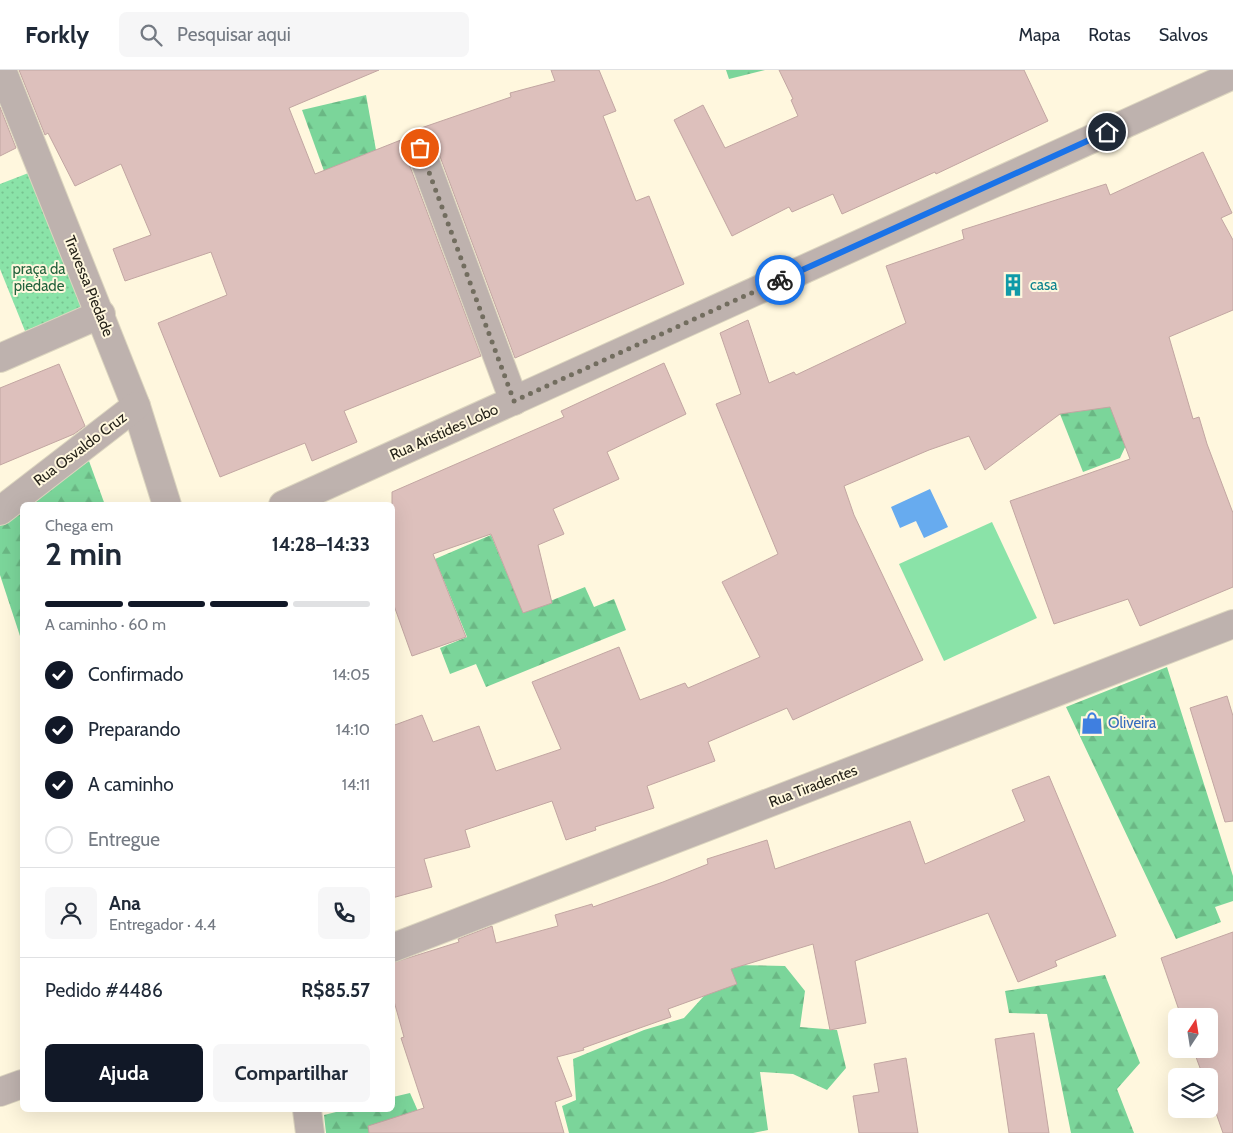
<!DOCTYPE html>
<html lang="pt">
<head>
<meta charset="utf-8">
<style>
  body { margin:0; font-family:Cabin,sans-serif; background:#f6f6f7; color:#1f2937; height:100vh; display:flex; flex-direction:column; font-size:19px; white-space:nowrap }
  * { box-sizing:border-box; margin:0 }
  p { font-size:16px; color:#747a83 }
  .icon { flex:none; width:28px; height:28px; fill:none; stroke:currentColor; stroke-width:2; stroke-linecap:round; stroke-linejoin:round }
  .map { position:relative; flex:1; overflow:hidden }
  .details { position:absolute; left:20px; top:432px; width:375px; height:610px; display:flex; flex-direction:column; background:#fff; border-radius:8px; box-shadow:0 5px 20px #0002 }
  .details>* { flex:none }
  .needle { width:32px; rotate:12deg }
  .fabs { position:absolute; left:1168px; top:938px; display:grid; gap:10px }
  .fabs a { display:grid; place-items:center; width:50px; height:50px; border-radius:8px; background:#fff; box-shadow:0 5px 20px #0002; font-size:25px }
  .pin { position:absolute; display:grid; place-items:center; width:42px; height:42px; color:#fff; margin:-21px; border:2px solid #fff; border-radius:50%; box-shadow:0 1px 5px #0007 }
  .courier { position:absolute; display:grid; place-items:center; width:50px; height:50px; margin:-25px; border:4px solid #1a73e8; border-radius:50%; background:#fff; color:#222; box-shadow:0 1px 6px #0007 }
  .summary em { font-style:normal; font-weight:700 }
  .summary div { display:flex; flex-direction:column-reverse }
  .summary { display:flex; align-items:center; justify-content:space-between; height:85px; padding:0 25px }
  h1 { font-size:32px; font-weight:700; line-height:38px }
  .bar { display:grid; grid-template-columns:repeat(4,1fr); gap:8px 5px; align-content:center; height:60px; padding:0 25px }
  .bar i { height:6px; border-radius:4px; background:#e0e1e3 }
  .bar .current { background:#111827 }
  .bar p { grid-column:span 4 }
  .line { display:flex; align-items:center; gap:12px; padding:0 25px; border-top:1px solid #e0e1e3 }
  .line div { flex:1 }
  .round { display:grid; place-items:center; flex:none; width:52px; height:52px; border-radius:8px; background:#f6f6f7 }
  ol { padding:0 25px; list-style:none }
  li { display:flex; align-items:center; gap:15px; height:55px }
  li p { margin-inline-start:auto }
  li .icon { padding:5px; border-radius:50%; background:#111827; color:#fff; stroke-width:4 }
  li:last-child { color:#747a83 }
  li i { width:28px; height:28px; border:2px solid #e0e1e3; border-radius:50% }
  .cta { display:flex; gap:10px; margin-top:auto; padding:10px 25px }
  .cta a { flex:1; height:58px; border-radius:8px; background:#111827; color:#fff; font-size:20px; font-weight:700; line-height:58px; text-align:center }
  .cta a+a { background:#f6f6f7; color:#1f2937 }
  header { display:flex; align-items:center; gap:30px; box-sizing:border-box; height:70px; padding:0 25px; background:#fff; border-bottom:1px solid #e0e1e3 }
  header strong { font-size:24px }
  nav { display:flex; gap:28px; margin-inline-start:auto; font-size:18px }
  .search { width:350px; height:45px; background:#f6f6f7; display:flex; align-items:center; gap:12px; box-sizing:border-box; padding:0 18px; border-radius:8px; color:#747a83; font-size:19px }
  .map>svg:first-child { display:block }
  .grass { fill:#8ae3a8 }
  .forest { fill:url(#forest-firs) }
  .park { fill:url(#park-dots) }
  .water { fill:#67abef }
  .building { fill:#ddc0bc; stroke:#c2a6a2 }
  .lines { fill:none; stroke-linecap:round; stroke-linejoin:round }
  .minor-casing { stroke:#dcd5bf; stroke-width:30 }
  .minor { stroke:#beb2ae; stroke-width:28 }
  .done { stroke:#726d5f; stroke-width:5; stroke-dasharray:0 9 }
  .route { stroke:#1a73e8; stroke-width:6 }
  .labels { text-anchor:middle; stroke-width:4; stroke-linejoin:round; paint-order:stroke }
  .park-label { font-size:15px; fill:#23633d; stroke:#fff7de }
  .culture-label { font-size:15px; fill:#0d838f; stroke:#fff7de; text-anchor:start }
  .street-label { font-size:15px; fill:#26231a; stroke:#fff7de }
  .shop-label { font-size:15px; fill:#366cbe; stroke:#fff7de; text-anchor:start }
</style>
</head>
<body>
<header>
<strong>Forkly</strong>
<div class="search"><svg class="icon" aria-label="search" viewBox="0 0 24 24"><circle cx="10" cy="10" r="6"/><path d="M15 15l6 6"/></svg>Pesquisar aqui</div>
<nav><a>Mapa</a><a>Rotas</a><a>Salvos</a></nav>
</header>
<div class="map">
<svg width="1233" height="1063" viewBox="0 0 1233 1063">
  <defs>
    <pattern id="forest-firs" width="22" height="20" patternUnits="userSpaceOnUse" patternTransform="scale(1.25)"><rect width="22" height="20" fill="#7bd59a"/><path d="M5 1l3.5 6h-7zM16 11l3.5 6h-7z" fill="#6ab784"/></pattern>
    <pattern id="park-dots" width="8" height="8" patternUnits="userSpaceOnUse" patternTransform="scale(1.25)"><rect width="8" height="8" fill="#8ae3a8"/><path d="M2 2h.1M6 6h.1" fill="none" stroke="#77c290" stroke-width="1.8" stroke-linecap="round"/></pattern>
  </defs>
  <rect width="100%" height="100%" fill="#fff7de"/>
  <polygon class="grass" points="992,452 1037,548 944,591 899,494"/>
  <g class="forest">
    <polygon points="726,0 765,0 729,9"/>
    <polygon points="366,25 376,80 324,101 302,40"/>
    <polygon points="1115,322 1134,358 1120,388 1083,402 1060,344"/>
    <polygon points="89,391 105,435 26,435"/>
    <polygon points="22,438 22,572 0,505 0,453"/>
    <polygon points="491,465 523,542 585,517 594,537 614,529 626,560 486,617 476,594 450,604 440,578 467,567 435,489"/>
    <polygon points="1167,597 1233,806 1233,831 1215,837 1221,852 1176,869 1066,637"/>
    <polygon points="732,895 785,896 805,921 800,957 837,960 846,998 827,1020 793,1004 760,1002 768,1060 753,1063 569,1063 562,1036 576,1030 573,989 644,960 684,948"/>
    <polygon points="1105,905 1140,993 1117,1019 1134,1063 1071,1063 1047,944 1009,943 1005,921"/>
    <polygon points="410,1023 425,1057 433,1063 326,1063 324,1045 344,1040 392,1040 393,1027"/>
  </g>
  <polygon class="park" points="31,102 86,237 25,261 0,199 0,114"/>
  <polygon class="water" points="930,419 948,457 924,468 916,451 900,458 891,437"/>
  <g class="building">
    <polygon points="19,0 379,0 289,38 315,104 411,66 405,75 405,83 481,286 344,341 357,372 312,391 305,373 220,407 158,253 227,225 211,182 125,211 113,179 151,165 121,94 75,116 48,63 45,65"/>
    <polygon points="551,0 599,0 616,41 603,46 636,131 649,126 684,214 515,288 435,73 430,66 418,63 422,61 421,58 511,27 510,23 555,11"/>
    <polygon points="779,0 1024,0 1048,51 936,104 935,102 842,144 833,124 792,142 789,137 732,166 674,50 703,35 725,78 798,46 791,30 793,29"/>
    <polygon points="0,37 16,78 0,86"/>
    <polygon points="1203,82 1232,143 1221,148 1233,170 1233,240 1169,267 1193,349 1199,347 1207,374 1233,443 1233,517 1140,556 1128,529 1054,554 1010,431 1130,389 1110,337 1060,344 985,400 969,366 929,380 844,416 854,445 923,590 793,650 787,638 708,672 715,691 647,716 654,738 595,757 596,760 566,770 552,731 465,760 470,777 424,789 432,817 392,828 392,656 422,645 433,672 479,656 496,701 561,679 532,612 619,577 640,630 685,613 688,618 760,587 722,512 778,484 716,334 741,324 720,263 748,250 769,313 794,302 796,305 906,253 886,196 964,169 962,160 1106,114 1110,125"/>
    <polygon points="664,293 686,344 607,382 619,409 553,439 564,464 538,475 552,533 523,543 491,464 433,484 466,567 412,586 392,530 392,422 564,347 561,341"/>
    <polygon points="59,294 85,356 74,364 0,395 0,318"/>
    <polygon points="1227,626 1233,646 1233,751 1225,752 1190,638"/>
    <polygon points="1049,706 1116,866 1055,891 1057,896 1018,912 988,843 855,891 866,953 830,960 813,874 731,899 737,914 668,939 671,947 583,978 584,980 557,987 572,1026 555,1032 564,1063 369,1063 368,1056 424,1038 401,968 404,967 392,924 392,893 459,872 458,869 492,856 496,873 558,856 555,845 592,834 593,837 663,812 708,794 707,789 767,770 775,799 910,751 925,794 1025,751 1012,720"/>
    <polygon points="1233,862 1233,1063 1223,1063 1209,1023 1209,1006 1203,1006 1193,979 1209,979 1209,946 1181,946 1161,888"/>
    <polygon points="1034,963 1049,1063 1009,1063 995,969"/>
    <polygon points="906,988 918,1063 859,1063 853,1026 879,1022 874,994"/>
  </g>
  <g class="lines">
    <defs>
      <g id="minor">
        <polyline points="2,0 136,336 167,435"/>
        <polyline points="420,78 514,331"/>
        <polyline points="0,288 101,244"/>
        <polyline points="283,435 1233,5"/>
        <polyline points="0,441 136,336"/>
        <polyline points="392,878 1233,554"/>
        <polyline points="0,1022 22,1014"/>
        <polyline points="307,1040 310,1063"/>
      </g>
    </defs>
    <use href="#minor" class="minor-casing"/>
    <use href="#minor" class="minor"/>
  </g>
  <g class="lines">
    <polyline class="done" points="420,78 514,331 780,210"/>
    <polyline class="route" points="780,210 1107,62"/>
  </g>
  <defs>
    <symbol id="building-bare" viewBox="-9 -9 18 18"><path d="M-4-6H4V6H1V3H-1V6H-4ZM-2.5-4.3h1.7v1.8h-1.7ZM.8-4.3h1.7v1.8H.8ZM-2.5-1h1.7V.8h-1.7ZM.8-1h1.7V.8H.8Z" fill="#0f9aa8" stroke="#fff7de" stroke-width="2.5" paint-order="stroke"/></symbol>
    <symbol id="shop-bare" viewBox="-9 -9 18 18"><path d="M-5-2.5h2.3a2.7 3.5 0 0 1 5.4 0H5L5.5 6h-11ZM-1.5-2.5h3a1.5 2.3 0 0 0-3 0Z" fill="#3f7fe0" stroke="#fff7de" stroke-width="2.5" paint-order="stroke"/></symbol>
  </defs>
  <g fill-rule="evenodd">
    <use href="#building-bare" x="997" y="199" width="32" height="32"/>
    <use href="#shop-bare" x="1076" y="637" width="32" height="32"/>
  </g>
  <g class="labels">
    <g class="park-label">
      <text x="39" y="204">praça da<tspan x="39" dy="17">piedade</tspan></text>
    </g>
    <g class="culture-label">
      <text x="1030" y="220">casa</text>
    </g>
    <g class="street-label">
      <text transform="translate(89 216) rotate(68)" y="5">Travessa Piedade</text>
      <text transform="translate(444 362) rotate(-24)" y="5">Rua Aristides Lobo</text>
      <text transform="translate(80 379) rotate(-37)" y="5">Rua Osvaldo Cruz</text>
      <text transform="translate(813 716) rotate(-21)" y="5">Rua Tiradentes</text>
    </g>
    <g class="shop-label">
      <text x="1108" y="658">Oliveira</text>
    </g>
  </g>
</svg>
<div class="fabs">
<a><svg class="needle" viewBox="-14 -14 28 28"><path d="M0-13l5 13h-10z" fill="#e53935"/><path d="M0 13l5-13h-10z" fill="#747a83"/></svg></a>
<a><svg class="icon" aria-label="layers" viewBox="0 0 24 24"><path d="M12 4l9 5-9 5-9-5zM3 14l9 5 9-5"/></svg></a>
</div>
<div class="pin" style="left:420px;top:78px;background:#ea580c"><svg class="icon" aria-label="bag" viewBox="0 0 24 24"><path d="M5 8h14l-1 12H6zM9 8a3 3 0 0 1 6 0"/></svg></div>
<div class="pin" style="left:1107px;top:62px;background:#1f2937"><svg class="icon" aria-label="home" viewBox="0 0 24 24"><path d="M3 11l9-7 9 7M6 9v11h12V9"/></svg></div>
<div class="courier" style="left:780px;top:210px"><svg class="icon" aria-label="bike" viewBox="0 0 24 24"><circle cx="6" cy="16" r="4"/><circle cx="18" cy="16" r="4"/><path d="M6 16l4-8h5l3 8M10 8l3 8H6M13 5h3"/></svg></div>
<section class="details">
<div class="summary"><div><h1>2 min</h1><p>Chega em</p></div><em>14:28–14:33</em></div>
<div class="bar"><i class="current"></i><i class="current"></i><i class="current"></i><i></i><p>A caminho · 60 m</p></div>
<ol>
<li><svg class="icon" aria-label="check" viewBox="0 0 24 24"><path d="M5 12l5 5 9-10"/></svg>Confirmado<p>14:05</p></li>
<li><svg class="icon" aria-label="check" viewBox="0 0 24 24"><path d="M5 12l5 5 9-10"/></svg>Preparando<p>14:10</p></li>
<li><svg class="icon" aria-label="check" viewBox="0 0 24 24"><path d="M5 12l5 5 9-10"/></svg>A caminho<p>14:11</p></li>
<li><i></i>Entregue</li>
</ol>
<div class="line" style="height:90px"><a class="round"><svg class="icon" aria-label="person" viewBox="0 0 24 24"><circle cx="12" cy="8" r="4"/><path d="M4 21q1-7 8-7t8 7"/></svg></a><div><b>Ana</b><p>Entregador · 4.4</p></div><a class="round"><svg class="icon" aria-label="phone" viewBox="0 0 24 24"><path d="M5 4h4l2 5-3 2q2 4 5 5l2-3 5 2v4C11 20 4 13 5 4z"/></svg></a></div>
<div class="line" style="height:65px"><div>Pedido #4486</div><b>R$85.57</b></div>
<div class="cta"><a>Ajuda</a><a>Compartilhar</a></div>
</section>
</div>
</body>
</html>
